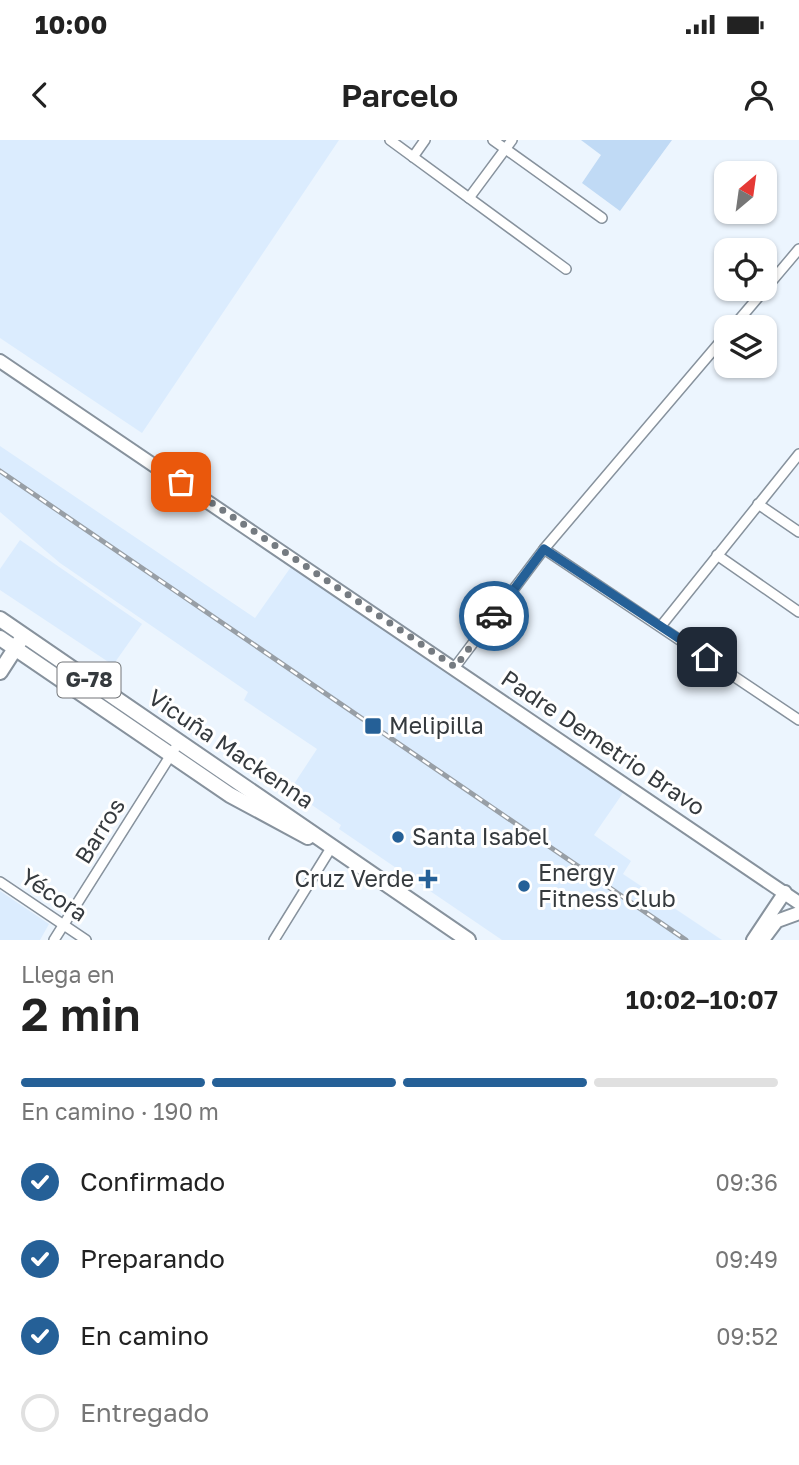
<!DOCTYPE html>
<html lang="es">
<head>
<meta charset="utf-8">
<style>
  body { margin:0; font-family:"Golos Text",sans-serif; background:#f6f6f6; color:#222; height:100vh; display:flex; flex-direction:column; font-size:26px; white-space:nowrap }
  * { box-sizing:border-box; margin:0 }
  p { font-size:23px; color:#767676 }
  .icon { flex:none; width:38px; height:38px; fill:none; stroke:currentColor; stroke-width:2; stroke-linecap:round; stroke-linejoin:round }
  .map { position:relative; height:800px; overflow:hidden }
  .drawer { display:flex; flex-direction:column; background:#fff; flex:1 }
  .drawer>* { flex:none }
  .needle { width:46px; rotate:29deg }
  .fabs { position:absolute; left:714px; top:21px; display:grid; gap:14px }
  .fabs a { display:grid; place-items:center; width:63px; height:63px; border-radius:14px; background:#fff; box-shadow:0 2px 5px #0004; font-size:35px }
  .pin { position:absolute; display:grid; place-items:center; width:60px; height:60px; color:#fff; margin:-30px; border-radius:14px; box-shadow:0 4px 10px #0006 }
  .courier { position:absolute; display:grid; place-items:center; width:70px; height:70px; margin:-35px; border:5px solid #256097; border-radius:50%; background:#fff; color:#222; box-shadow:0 2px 9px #0007 }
  .head em { font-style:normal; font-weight:600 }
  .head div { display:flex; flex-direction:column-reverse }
  .head { display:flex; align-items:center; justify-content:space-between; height:119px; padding:0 21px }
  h1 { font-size:46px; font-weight:600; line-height:52px }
  .bar { display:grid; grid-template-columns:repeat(4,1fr); gap:10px 7px; align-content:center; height:84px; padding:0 21px }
  .bar i { height:9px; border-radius:5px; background:#e0e0e0 }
  .bar .current { background:#256097 }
  .bar p { grid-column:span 4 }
  ol { padding:0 21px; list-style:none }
  li { display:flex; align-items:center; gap:21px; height:77px }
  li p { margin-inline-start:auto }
  li .icon { padding:7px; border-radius:50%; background:#256097; color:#fff; stroke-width:4 }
  li:last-child { color:#767676 }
  li i { width:38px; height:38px; border:4px solid #e0e0e0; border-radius:50% }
  .status { display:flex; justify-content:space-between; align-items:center; height:49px; padding:0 35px; background:#fff; direction:ltr }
  .status svg { height:19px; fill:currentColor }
  header { display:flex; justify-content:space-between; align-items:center; height:91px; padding:0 21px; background:#fff; font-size:32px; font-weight:600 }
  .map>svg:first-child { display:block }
  .built { fill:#dbecfe }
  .green { fill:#c0daf5 }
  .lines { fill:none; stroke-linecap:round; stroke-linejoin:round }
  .street-casing { stroke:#87929d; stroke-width:12 }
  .secondary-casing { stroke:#87929d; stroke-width:16 }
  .primary-casing { stroke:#87929d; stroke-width:18 }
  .street { stroke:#fff; stroke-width:9 }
  .secondary { stroke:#fff; stroke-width:12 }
  .primary { stroke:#fff; stroke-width:14 }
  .rail-casing { stroke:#989fa6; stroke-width:5 }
  .rail { stroke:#fff; stroke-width:2.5; stroke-dasharray:8; stroke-linecap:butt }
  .done { stroke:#757b81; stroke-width:7; stroke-dasharray:0 12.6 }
  .route { stroke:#256097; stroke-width:9 }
  .poi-dot { fill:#256097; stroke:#fff; stroke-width:2.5 }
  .labels { text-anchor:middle; stroke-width:6; stroke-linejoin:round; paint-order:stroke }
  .shield { fill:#fff; stroke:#727578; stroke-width:2 }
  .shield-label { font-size:21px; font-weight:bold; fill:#353a3e }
  .poi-label { font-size:23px; fill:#353a3e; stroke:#fff; text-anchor:start }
  .street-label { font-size:23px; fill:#353a3e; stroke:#fff }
</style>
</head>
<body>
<div class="status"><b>10:00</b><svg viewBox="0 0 49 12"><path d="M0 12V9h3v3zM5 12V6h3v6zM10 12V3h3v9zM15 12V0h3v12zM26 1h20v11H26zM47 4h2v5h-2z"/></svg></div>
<header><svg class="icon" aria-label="back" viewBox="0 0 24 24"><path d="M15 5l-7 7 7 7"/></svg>Parcelo<svg class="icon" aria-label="person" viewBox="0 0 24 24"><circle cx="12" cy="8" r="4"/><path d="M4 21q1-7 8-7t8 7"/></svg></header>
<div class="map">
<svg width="799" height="800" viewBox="0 0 799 800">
  <rect width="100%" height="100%" fill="#ecf5fe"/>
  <g class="built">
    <polygon points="0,0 339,0 142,293 0,198"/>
    <polygon points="0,306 255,478 293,424 625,650 594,695 631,721 623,734 722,800 502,800 339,689 341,685 290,650 317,609 244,560 248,552 60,423 0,372"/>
    <polygon points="20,400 142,484 113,525 0,450 0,429"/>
    <polygon points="0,751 49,784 40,800 0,800"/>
  </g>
  <polygon class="green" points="581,0 672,0 620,71 582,43 601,15"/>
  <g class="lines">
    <defs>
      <g id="street">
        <polyline points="390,0 566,129"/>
        <polyline points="493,0 602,78"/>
        <polyline points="413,17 425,0"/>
        <polyline points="469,58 512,0"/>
        <polyline points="733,187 799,109"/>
        <polyline points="758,364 799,392"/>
        <polyline points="544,409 799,580"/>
        <polyline points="717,415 799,472"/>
        <polyline points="661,486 799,314"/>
        <polyline points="455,527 544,409 726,195"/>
        <polyline points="0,742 86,800"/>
        <polyline points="54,800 179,602"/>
        <polyline points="274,800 331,708"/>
      </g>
      <g id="secondary">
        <polyline points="0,221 799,763"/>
        <polyline points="765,797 777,781 799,773"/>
        <polyline points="753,800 785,752"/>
      </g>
      <g id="primary">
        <polyline points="0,479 468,800"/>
        <polyline points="0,498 230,655 308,697"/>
        <polyline points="0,532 20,501"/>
      </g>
    </defs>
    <use href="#street" class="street-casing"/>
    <use href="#secondary" class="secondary-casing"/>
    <use href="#primary" class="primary-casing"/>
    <use href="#street" class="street"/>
    <use href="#secondary" class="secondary"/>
    <use href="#primary" class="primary"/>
    <defs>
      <polyline id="rail" points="0,331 686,800"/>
    </defs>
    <use href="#rail" class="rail-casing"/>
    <use href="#rail" class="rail"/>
  </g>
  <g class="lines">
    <polyline class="done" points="181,342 455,527 494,476"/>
    <polyline class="route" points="494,476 544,409 707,517"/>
  </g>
  <g class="poi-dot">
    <rect x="364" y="577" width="18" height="18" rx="3.5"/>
    <circle cx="398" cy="697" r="7"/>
    <path d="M424.5 728.5h7v7h7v7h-7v7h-7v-7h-7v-7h7z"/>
    <circle cx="524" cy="746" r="7"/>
  </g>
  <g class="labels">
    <rect class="shield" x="57.5" y="522.5" width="63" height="35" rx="5"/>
    <g class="shield-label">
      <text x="89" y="547">G-78</text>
    </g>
    <g class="poi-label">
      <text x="389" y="594">Melipilla</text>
      <text x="412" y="705">Santa Isabel</text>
      <text x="538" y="741">Energy<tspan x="538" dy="26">Fitness Club</tspan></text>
      <text x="414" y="747" text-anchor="end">Cruz Verde</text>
    </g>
    <g class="street-label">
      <text transform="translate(603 603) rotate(34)" y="8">Padre Demetrio Bravo</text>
      <text transform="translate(231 609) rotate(34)" y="8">Vicuña Mackenna</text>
      <text transform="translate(100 691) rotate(-58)" y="8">Barros</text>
      <text transform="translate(54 755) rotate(34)" y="8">Yécora</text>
    </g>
  </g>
</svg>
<div class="fabs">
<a><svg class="needle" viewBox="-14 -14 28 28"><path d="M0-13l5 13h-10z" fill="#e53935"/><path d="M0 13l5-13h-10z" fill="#767676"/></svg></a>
<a><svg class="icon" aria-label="locate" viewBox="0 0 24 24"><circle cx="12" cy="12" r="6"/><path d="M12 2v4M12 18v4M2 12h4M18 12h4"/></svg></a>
<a><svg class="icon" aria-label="layers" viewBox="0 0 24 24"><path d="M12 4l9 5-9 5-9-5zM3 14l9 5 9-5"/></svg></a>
</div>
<div class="pin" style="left:181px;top:342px;background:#ea580c"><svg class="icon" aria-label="bag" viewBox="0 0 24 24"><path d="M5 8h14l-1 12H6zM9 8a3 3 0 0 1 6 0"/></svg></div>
<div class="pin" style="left:707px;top:517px;background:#1f2937"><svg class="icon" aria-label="home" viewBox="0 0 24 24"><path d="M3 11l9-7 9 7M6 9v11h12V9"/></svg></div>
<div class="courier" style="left:494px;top:476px"><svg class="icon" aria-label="car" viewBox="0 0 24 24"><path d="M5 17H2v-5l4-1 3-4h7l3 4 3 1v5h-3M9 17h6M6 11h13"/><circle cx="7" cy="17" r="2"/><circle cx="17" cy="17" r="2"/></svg></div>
</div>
<section class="drawer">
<div class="head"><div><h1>2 min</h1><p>Llega en</p></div><em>10:02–10:07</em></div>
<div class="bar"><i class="current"></i><i class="current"></i><i class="current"></i><i></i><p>En camino · 190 m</p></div>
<ol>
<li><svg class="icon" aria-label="check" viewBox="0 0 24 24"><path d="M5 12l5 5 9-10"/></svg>Confirmado<p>09:36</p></li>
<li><svg class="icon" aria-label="check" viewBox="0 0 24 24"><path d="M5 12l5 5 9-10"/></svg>Preparando<p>09:49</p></li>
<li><svg class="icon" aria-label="check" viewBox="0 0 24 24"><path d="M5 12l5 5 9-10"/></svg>En camino<p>09:52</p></li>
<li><i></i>Entregado</li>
</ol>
</section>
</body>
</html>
